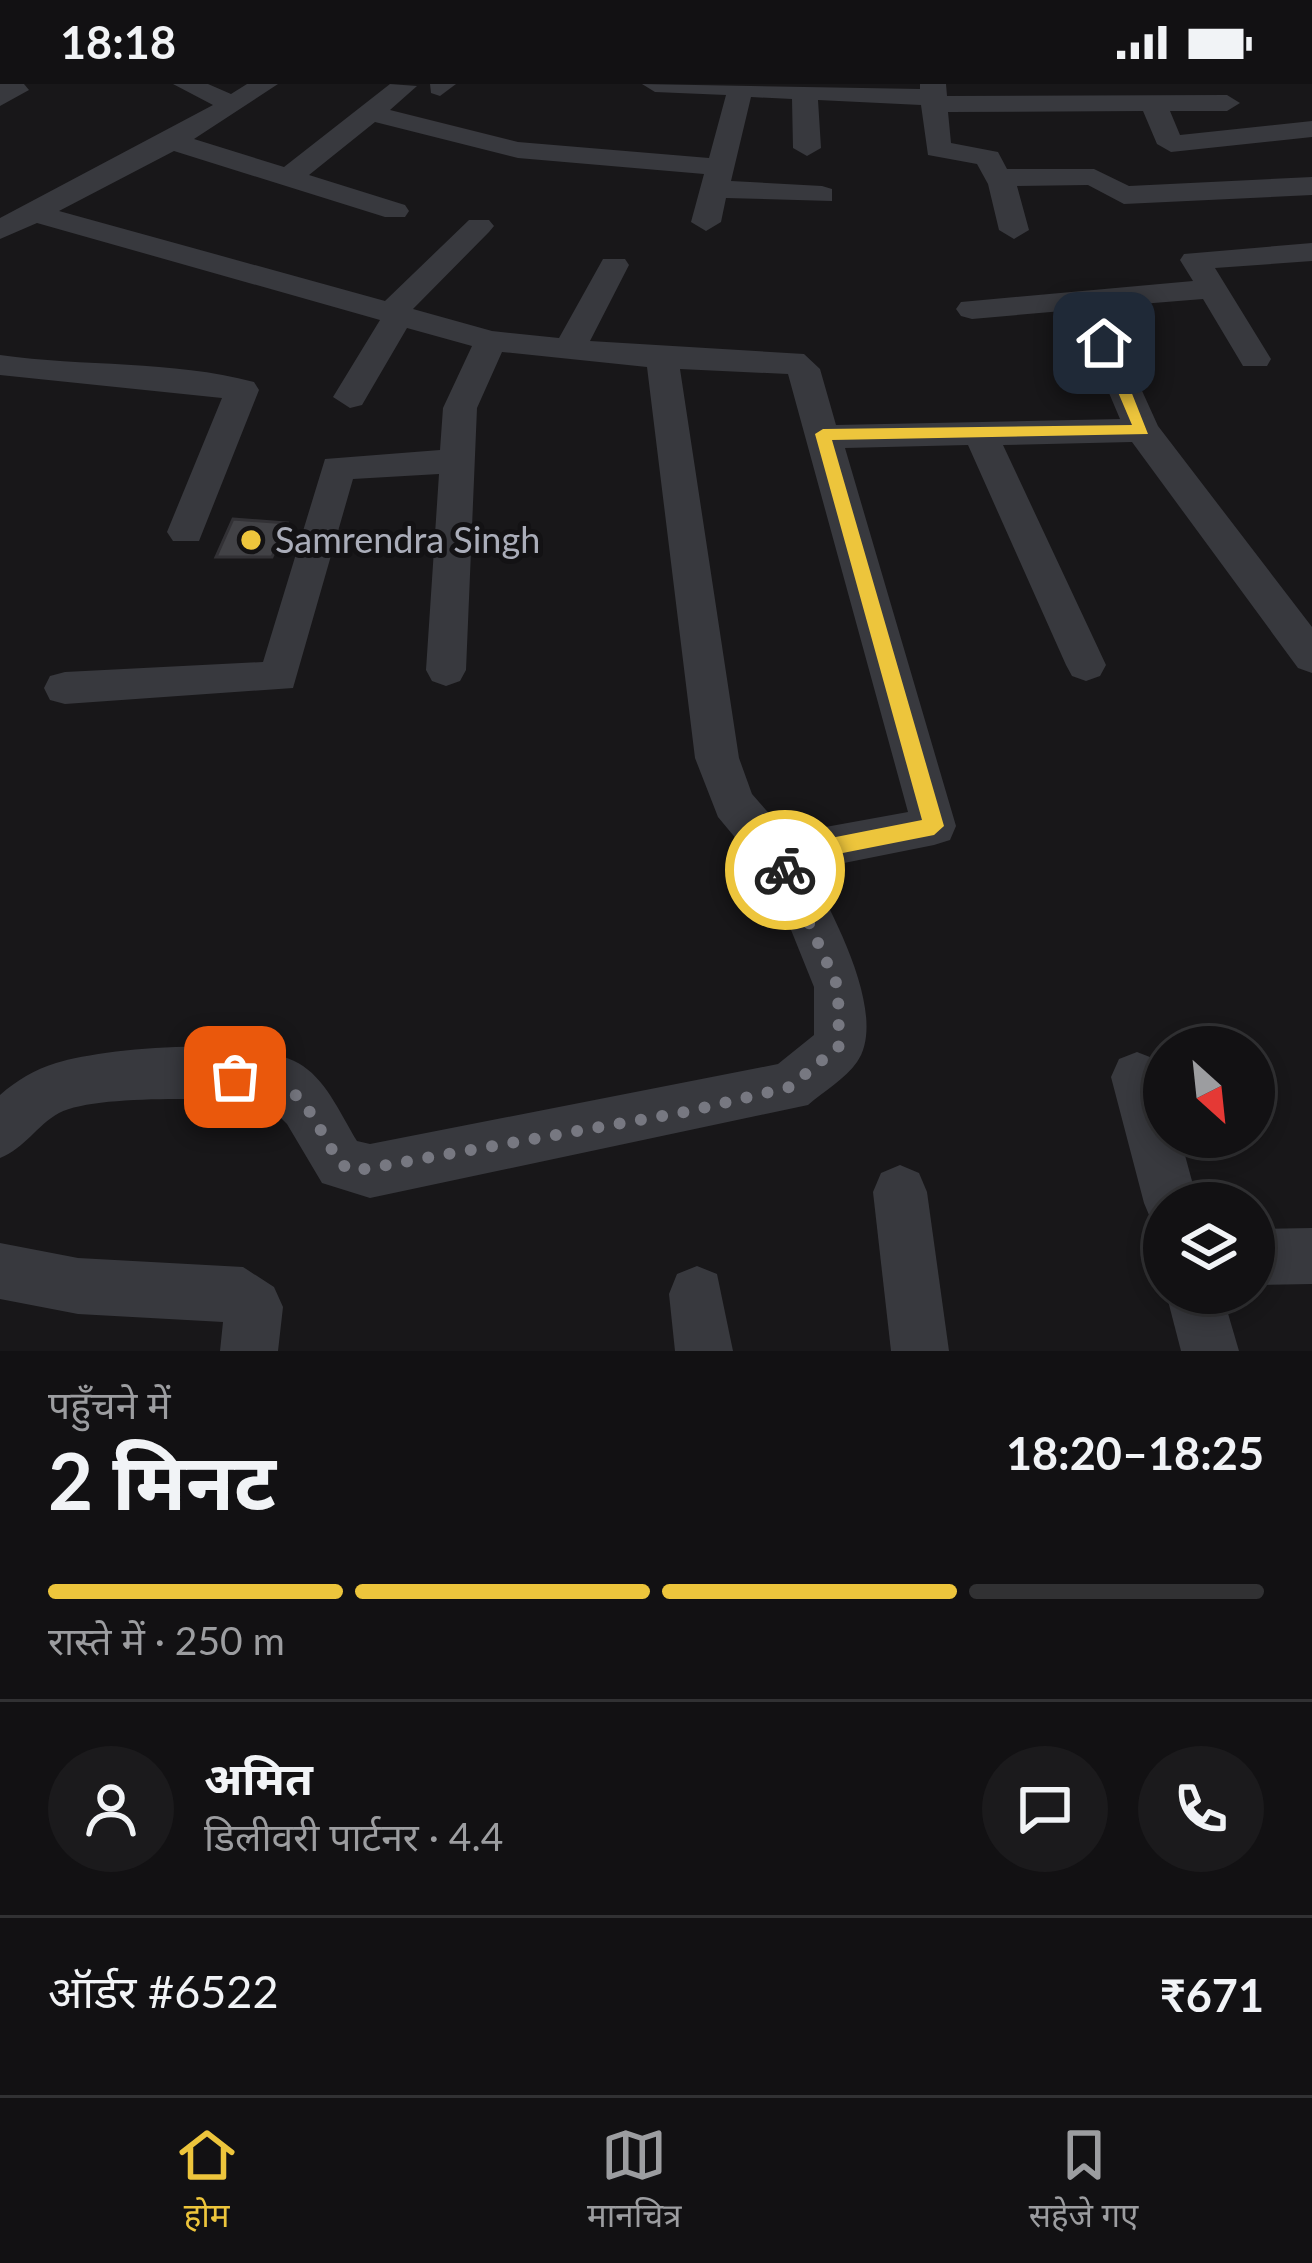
<!DOCTYPE html>
<html lang="hi">
<head>
<meta charset="utf-8">
<style>
  body { margin:0; font-family:Lato,"Noto Sans Devanagari",sans-serif; background:#1b1a1c; color:#f1f3f6; height:100vh; display:flex; flex-direction:column; font-size:45px; white-space:nowrap }
  * { box-sizing:border-box; margin:0 }
  p { font-size:39px; color:#9c9da0 }
  .icon { flex:none; width:66px; height:66px; fill:none; stroke:currentColor; stroke-width:2; stroke-linecap:round; stroke-linejoin:round }
  .map { position:relative; height:1267px; overflow:hidden }
  .panel { display:flex; flex-direction:column; background:#121113; flex:1 }
  .panel>* { flex:none }
  .needle { width:78px; rotate:153deg }
  .fabs { position:absolute; left:1143px; top:942px; display:grid; gap:24px }
  .fabs a { display:grid; place-items:center; width:132px; height:132px; border-radius:50%; background:#121113; box-shadow:0 6px 18px #0003,0 0 0 3px #313133; font-size:60px }
  .pin { position:absolute; display:grid; place-items:center; width:102px; height:102px; color:#fff; margin:-51px; border-radius:24px; box-shadow:0 6px 18px #0006 }
  .courier { position:absolute; display:grid; place-items:center; width:120px; height:120px; margin:-60px; border:9px solid #edc53c; border-radius:50%; background:#fff; color:#222; box-shadow:0 3px 15px #0007 }
  .head em { font-style:normal; font-weight:700 }
  .head div { display:flex; flex-direction:column-reverse }
  .head { display:flex; align-items:center; justify-content:space-between; height:204px; padding:0 48px }
  h1 { font-size:78px; font-weight:700; line-height:90px }
  .bar { display:grid; grid-template-columns:repeat(4,1fr); gap:18px 12px; align-content:center; height:144px; padding:0 48px }
  .bar i { height:15px; border-radius:9px; background:#313133 }
  .bar .current { background:#edc53c }
  .bar p { grid-column:span 4 }
  .line { display:flex; align-items:center; gap:30px; padding:0 48px; border-top:3px solid #313133 }
  .line div { flex:1 }
  .round { display:grid; place-items:center; flex:none; width:126px; height:126px; border-radius:63px; background:#1b1a1c }
  .status { display:flex; justify-content:space-between; align-items:center; height:84px; padding:0 60px; background:#121113; direction:ltr }
  .status svg { height:33px; fill:currentColor }
  .dock { display:flex; justify-content:space-around; align-items:center; height:168px; border-top:3px solid #313133; background:#121113; font-size:33px; color:#9c9da0 }
  .dock a { display:grid; justify-items:center; gap:6px }
  .dock .current { color:#edc53c }
  .map>svg:first-child { display:block }
  .building { fill:#424246; stroke:#323135; stroke-width:3 }
  .lines { fill:none; stroke-linecap:round; stroke-linejoin:round }
  .minor { fill:#38393e; fill-rule:evenodd }
  .route { fill:#edc53c }
  .done { stroke:#777881; stroke-width:12; stroke-dasharray:0 21.6 }
  .poi-dot { fill:#edc53c; stroke:#131214; stroke-width:4.5 }
  .labels { text-anchor:middle; stroke-width:10; stroke-linejoin:round; paint-order:stroke }
  .poi-label { font-size:36px; fill:#aaadb9; stroke:#131214; text-anchor:start }
</style>
</head>
<body>
<div class="status"><b>18:18</b><svg viewBox="0 0 49 12"><path d="M0 12V9h3v3zM5 12V6h3v6zM10 12V3h3v9zM15 12V0h3v12zM26 1h20v11H26zM47 4h2v5h-2z"/></svg></div>
<div class="map">
<svg width="1312" height="1267" viewBox="0 0 1312 1267">
  <rect width="100%" height="100%" fill="#181719"/>
  <polygon class="building" points="233,435 287,439 272,473 216,473"/>
  <g class="lines">
    <g class="minor">
      <polygon points="0,0 24,0 29,6 0,22"/>
      <path d="M173 0H208L231 10 247 0H278L194 55 284 83 390 0 417 2 390 26 518 58 709 74 726 11 655 8 642 0 920 5V0H946L947 12 1227 11 1240 19 1227 27H1170L1180 51 1312 37V53L1171 68 1157 60 1143 27 948 28 951 59 998 68 1007 85H1094L1129 102 1312 93V111L1124 120 1088 101 1017 102 1029 146 1014 155 999 146 988 100 977 80 928 71 921 21 818 16 821 64 807 72 793 64 792 15 751 13 731 97 822 102 832 105V117L726 114 721 138 706 147 691 138 704 90 518 74 375 38 309 91 405 121 409 127 405 133H385L174 67 59 127 385 217 469 136H489L494 142 489 148 413 225 492 247 559 254 603 175H625L629 181 590 257 804 270 820 285 836 341 1120 335 1074 226 972 235 961 232 956 225 961 218 1193 197 1180 176 1184 170 1312 159V177L1215 184 1271 275 1267 282H1243L1203 215 1104 223 1158 342 1312 543V589L1298 584 1132 358 1003 361 1106 581 1100 592 1086 597 1072 592 1066 581 968 361 845 364 956 742 950 756 934 761 809 786C832 828 889 932 857 978 846 994 823 1008 808 1021L370 1114 322 1099 287 1040 265 1018C221 1015 96 1010 59 1029 36 1042 25 1064 0 1074V1011C17 996 34 986 56 979 107 963 259 951 303 982 328 999 342 1033 357 1057L370 1060 778 980 814 951V903L787 836 762 786 718 733 695 674 647 283 502 268 477 324 466 586 460 597 446 602 432 597 426 586 439 390 353 395 293 604 65 620 50 616 44 604 50 592 65 588 263 578 325 375 440 366 443 324 472 262 407 244 362 321 350 324 333 313 380 236 37 139 0 155V134L213 21ZM680 285 788 290 908 728 787 750 752 710 739 674Z"/>
      <polygon points="430,0 456,0 440,12 431,9"/>
      <path d="M0 271C84 283 171 276 254 298L259 306 199 457H173L167 448 222 314 0 291Z"/>
      <polygon points="1137,968 1155,975 1164,998 1164,1053 1180,1053 1198,1119 1164,1119 1164,1143 1152,1138 1144,1119 1111,993 1119,975"/>
      <polygon points="900,1081 919,1089 927,1108 949,1267 891,1267 873,1108 881,1089"/>
      <polygon points="1312,1144 1312,1200 1254,1201 1254,1145"/>
      <polygon points="0,1159 78,1174 243,1183 274,1203 283,1223 278,1267 220,1267 223,1238 78,1230 0,1215"/>
      <polygon points="697,1182 717,1190 733,1267 675,1267 669,1210 677,1190"/>
      <polygon points="1166,1209 1222,1209 1239,1267 1181,1267"/>
    </g>
  </g>
  <polygon class="route" points="1104,255 1112,259 1148,350 832,356 944,742 934,751 792,779 792,792 777,792 767,772 770,766 922,736 815,350 823,345 1132,341 1097,259"/>
  <g class="lines">
    <path class="done" d="M235 993C306 995 305 1025 341 1080L353 1087 690 1027 790 1003 839 962 838 903 785 786"/>
  </g>
  <circle class="poi-dot" cx="251" cy="456" r="12"/>
  <g class="labels">
    <g class="poi-label">
      <text x="275" y="469">Samrendra Singh</text>
    </g>
  </g>
</svg>
<div class="fabs">
<a><svg class="needle" viewBox="-14 -14 28 28"><path d="M0-13l5 13h-10z" fill="#e53935"/><path d="M0 13l5-13h-10z" fill="#9c9da0"/></svg></a>
<a><svg class="icon" aria-label="layers" viewBox="0 0 24 24"><path d="M12 4l9 5-9 5-9-5zM3 14l9 5 9-5"/></svg></a>
</div>
<div class="pin" style="left:235px;top:993px;background:#ea580c"><svg class="icon" aria-label="bag" viewBox="0 0 24 24"><path d="M5 8h14l-1 12H6zM9 8a3 3 0 0 1 6 0"/></svg></div>
<div class="pin" style="left:1104px;top:259px;background:#1f2937"><svg class="icon" aria-label="home" viewBox="0 0 24 24"><path d="M3 11l9-7 9 7M6 9v11h12V9"/></svg></div>
<div class="courier" style="left:785px;top:786px"><svg class="icon" aria-label="bike" viewBox="0 0 24 24"><circle cx="6" cy="16" r="4"/><circle cx="18" cy="16" r="4"/><path d="M6 16l4-8h5l3 8M10 8l3 8H6M13 5h3"/></svg></div>
</div>
<section class="panel">
<div class="head"><div><h1>2 मिनट</h1><p>पहुँचने में</p></div><em>18:20–18:25</em></div>
<div class="bar"><i class="current"></i><i class="current"></i><i class="current"></i><i></i><p>रास्ते में · 250 m</p></div>
<div class="line" style="height:216px"><a class="round"><svg class="icon" aria-label="person" viewBox="0 0 24 24"><circle cx="12" cy="8" r="4"/><path d="M4 21q1-7 8-7t8 7"/></svg></a><div><b>अमित</b><p>डिलीवरी पार्टनर · 4.4</p></div><a class="round"><svg class="icon" aria-label="chat" viewBox="0 0 24 24"><path d="M4 5h16v11H9l-5 4z"/></svg></a><a class="round"><svg class="icon" aria-label="phone" viewBox="0 0 24 24"><path d="M5 4h4l2 5-3 2q2 4 5 5l2-3 5 2v4C11 20 4 13 5 4z"/></svg></a></div>
<div class="line" style="height:156px"><div>ऑर्डर #6522</div><b>₹671</b></div>
</section>
<nav class="dock">
<a class="current"><svg class="icon" aria-label="home" viewBox="0 0 24 24"><path d="M3 11l9-7 9 7M6 9v11h12V9"/></svg>होम</a>
<a><svg class="icon" aria-label="map" viewBox="0 0 24 24"><path d="M3 6l6-2 6 2 6-2v14l-6 2-6-2-6 2zM9 4v14M15 6v14"/></svg>मानचित्र</a>
<a><svg class="icon" aria-label="saved" viewBox="0 0 24 24"><path d="M7 4h10v16l-5-4-5 4z"/></svg>सहेजे गए</a>
</nav>
</body>
</html>
